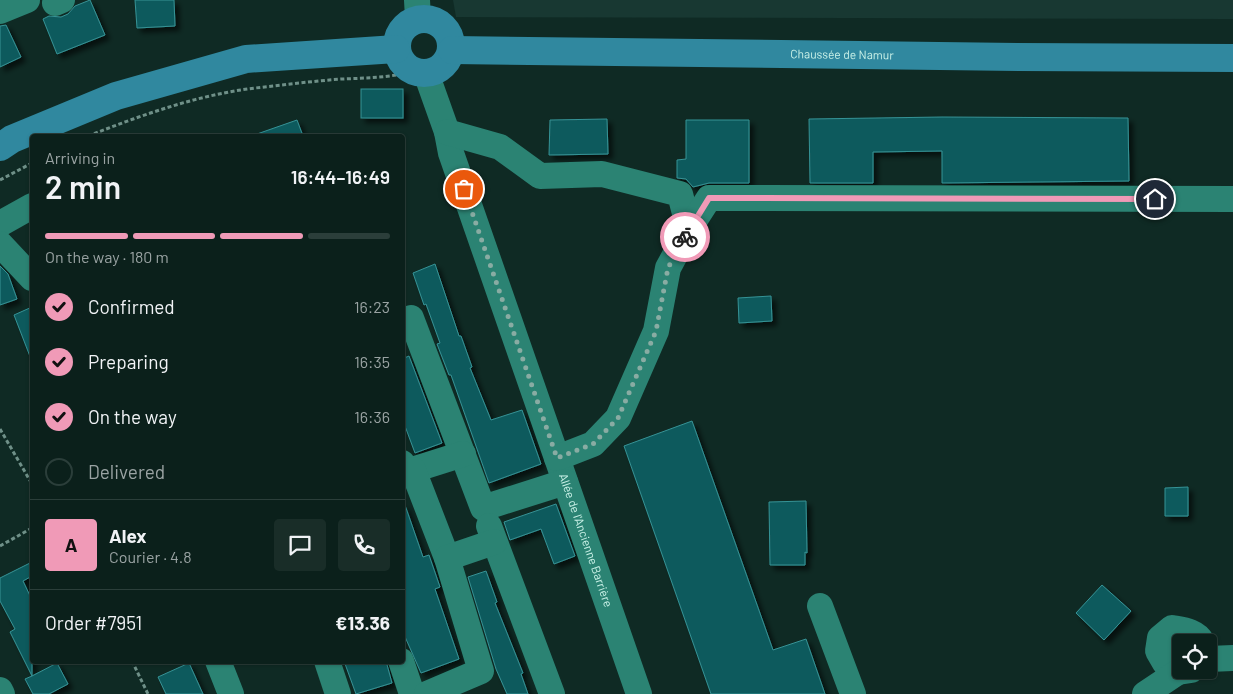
<!DOCTYPE html>
<html lang="en">
<head>
<meta charset="utf-8">
<style>
  body { margin:0; font-family:Barlow,sans-serif; background:#192d28; color:#f1f3f6; height:100vh; display:flex; flex-direction:column; font-size:19px; white-space:nowrap }
  * { box-sizing:border-box; margin:0 }
  p { font-size:16px; color:#9aa3a3 }
  .icon { flex:none; width:28px; height:28px; fill:none; stroke:currentColor; stroke-width:2; stroke-linecap:round; stroke-linejoin:round }
  .map { position:relative; flex:1; overflow:hidden }
  .panel { position:absolute; left:30px; top:134px; width:375px; height:530px; display:flex; flex-direction:column; background:#0b201b; border-radius:5px; box-shadow:0 1px 4px #0004,0 0 0 1px #2b3e3a }
  .panel>* { flex:none }
  .tools { position:absolute; left:1172px; top:634px; display:grid; gap:10px }
  .tools a { display:grid; place-items:center; width:45px; height:45px; border-radius:5px; background:#0b201b; box-shadow:0 1px 4px #0004,0 0 0 1px #2b3e3a; font-size:25px }
  .pin { position:absolute; display:grid; place-items:center; width:42px; height:42px; color:#fff; margin:-21px; border:2px solid #fff; border-radius:50%; box-shadow:0 1px 5px #0007 }
  .courier { position:absolute; display:grid; place-items:center; width:50px; height:50px; margin:-25px; border:4px solid #f09ab7; border-radius:50%; background:#fff; color:#222; box-shadow:0 1px 6px #0007 }
  .overview em { font-style:normal; font-weight:600 }
  .overview div { display:flex; flex-direction:column-reverse }
  .overview { display:flex; align-items:center; justify-content:space-between; height:85px; padding:0 15px }
  h1 { font-size:32px; font-weight:600; line-height:38px }
  .bar { display:grid; grid-template-columns:repeat(4,1fr); gap:8px 5px; align-content:center; height:60px; padding:0 15px }
  .bar i { height:6px; border-radius:4px; background:#2b3e3a }
  .bar .active { background:#f09ab7 }
  .bar p { grid-column:span 4 }
  .line { display:flex; align-items:center; gap:12px; padding:0 15px; border-top:1px solid #2b3e3a }
  .line div { flex:1 }
  .round { display:grid; place-items:center; flex:none; width:52px; height:52px; border-radius:5px; background:#192d28 }
  ol { padding:0 15px; list-style:none }
  li { display:flex; align-items:center; gap:15px; height:55px }
  li p { margin-inline-start:auto }
  li .icon { padding:5px; border-radius:50%; background:#f09ab7; color:#111; stroke-width:4 }
  li:last-child { color:#9aa3a3 }
  li i { width:28px; height:28px; border:2px solid #2b3e3a; border-radius:50% }
  .map>svg:first-child { display:block }
  .built { fill:#183832 }
  .building { fill:#115a5d; stroke:#359396; filter:url(#shadow) }
  .lines { fill:none; stroke-linecap:round; stroke-linejoin:round }
  .path { stroke:#6f9088; stroke-width:3; stroke-dasharray:4 2.5; stroke-linecap:butt }
  .minor { stroke:#2b8373; stroke-width:26 }
  .major { stroke:#30889f; stroke-width:28 }
  .done { stroke:#89aca3; stroke-width:5; stroke-dasharray:0 9 }
  .route { stroke:#f09ab7; stroke-width:6 }
  .labels { text-anchor:middle; stroke-width:5; stroke-linejoin:round; paint-order:stroke }
  .street-label { font-size:12px; fill:#cbf2e8; stroke:#0f2a24 }
</style>
</head>
<body>
<div class="map">
<svg width="1233" height="694" viewBox="0 0 1233 694">
  <defs>
    <filter id="shadow"><feDropShadow dx="4.5" dy="4.5" stdDeviation="2.5" flood-color="#0009"/></filter>
  </defs>
  <rect width="100%" height="100%" fill="#0f2a24"/>
  <polygon class="built" points="453,0 1233,0 1233,19 456,17"/>
  <g class="building">
    <polygon points="90,0 105,35 57,54 43,19 49,16 61,17 68,14 75,6"/>
    <polygon points="135,0 174,0 175,26 137,28"/>
    <polygon points="6,25 21,57 0,67 0,26"/>
    <rect x="361" y="89" width="42" height="29"/>
    <polygon points="942,117 1128,118 1129,181 942,183 942,151 873,152 873,183 810,183 809,119"/>
    <polygon points="607,119 608,154 549,155 550,120"/>
    <polygon points="297,120 303,136 257,136 257,134"/>
    <polygon points="686,120 749,120 749,183 709,183 693,187 686,179 677,178 677,160 686,159"/>
    <polygon points="435,264 459,336 461,336 472,367 470,368 491,420 522,410 541,464 489,483 451,375 449,375 437,344 440,343 426,304 424,305 413,273"/>
    <polygon points="0,266 8,274 17,299 0,305"/>
    <polygon points="771,296 772,321 739,323 738,298"/>
    <polygon points="32,307 32,359 31,359 14,315"/>
    <polygon points="409,356 442,443 415,453 402,418 402,359"/>
    <polygon points="692,421 773,650 806,639 825,694 711,694 624,446"/>
    <polygon points="1188,487 1188,516 1165,516 1165,488"/>
    <polygon points="806,501 807,553 805,552 805,565 770,565 769,502"/>
    <polygon points="556,504 575,556 554,564 541,529 510,540 504,522"/>
    <polygon points="405,505 423,557 429,555 440,587 435,589 459,659 421,673 402,630 402,506"/>
    <polygon points="32,562 32,576 23,581 32,600 32,676 57,663 68,684 49,694 33,694 25,679 32,676 10,632 15,629 0,601 0,578"/>
    <polygon points="486,571 497,602 495,603 523,673 521,674 528,694 507,694 496,669 468,577"/>
    <polygon points="1102,585 1131,611 1104,640 1076,613"/>
    <polygon points="344,661 386,661 392,683 356,694"/>
    <polygon points="189,663 203,694 166,694 158,677"/>
  </g>
  <g class="lines">
    <g class="path">
      <path d="M88 136C142 115 197 95 255 88 284 85 313 81 342 79 364 78 385 78 406 73"/>
      <polyline points="0,180 32,163"/>
      <polyline points="0,429 32,484"/>
      <polyline points="0,546 32,528"/>
      <polyline points="132,661 148,694"/>
    </g>
    <g class="minor">
      <polyline points="417,0 418,18"/>
      <polyline points="55,3 62,0"/>
      <polyline points="0,11 27,0"/>
      <path id="s1" d="M426 73 447 132 451 153 639 694"/>
      <polyline points="447,132 500,147 540,176 602,174 680,194 689,229 668,268 656,331 618,418 593,444 557,458"/>
      <polyline points="0,224 32,206"/>
      <polyline points="689,229 709,198 1233,199"/>
      <polyline points="0,244 32,278"/>
      <polyline points="402,321 411,318 483,508 565,482"/>
      <polyline points="402,463 406,472 463,454"/>
      <polyline points="413,470 447,558"/>
      <polyline points="489,526 552,694"/>
      <polyline points="820,606 853,694"/>
      <polyline points="1209,659 1233,658"/>
      <polyline points="218,661 231,694"/>
      <polyline points="327,661 338,694"/>
      <polyline points="401,661 412,694"/>
      <path d="M1191 670 1178 672 1165 663 1158 651 1160 638 1172 628C1183 630 1196 631 1202 642"/>
      <polyline points="0,690 2,694"/>
      <polyline points="427,694 481,671 447,558 494,542"/>
      <polyline points="1145,694 1178,672"/>
    </g>
    <g class="major">
      <circle cx="424" cy="46" r="27"/>
      <path id="s2" d="M452 50 1018 57 1233 58"/>
      <polyline points="0,147 12,139 116,96 246,59 396,49"/>
    </g>
  </g>
  <g class="lines">
    <polyline class="done" points="464,189 557,458 593,444 618,418 656,331 668,268 685,237"/>
    <polyline class="route" points="685,237 709,198 1155,199"/>
  </g>
  <g class="labels">
    <g class="street-label">
      <text dy="4" stroke="none"><textPath href="#s2" startOffset="390">Chaussée de Namur</textPath></text>
      <text dy="4" stroke="none"><textPath href="#s1" startOffset="494">Allée de l'Ancienne Barrière</textPath></text>
    </g>
  </g>
</svg>
<div class="tools">
<a><svg class="icon" aria-label="locate" viewBox="0 0 24 24"><circle cx="12" cy="12" r="6"/><path d="M12 2v4M12 18v4M2 12h4M18 12h4"/></svg></a>
</div>
<div class="pin" style="left:464px;top:189px;background:#ea580c"><svg class="icon" aria-label="bag" viewBox="0 0 24 24"><path d="M5 8h14l-1 12H6zM9 8a3 3 0 0 1 6 0"/></svg></div>
<div class="pin" style="left:1155px;top:199px;background:#1f2937"><svg class="icon" aria-label="home" viewBox="0 0 24 24"><path d="M3 11l9-7 9 7M6 9v11h12V9"/></svg></div>
<div class="courier" style="left:685px;top:237px"><svg class="icon" aria-label="bike" viewBox="0 0 24 24"><circle cx="6" cy="16" r="4"/><circle cx="18" cy="16" r="4"/><path d="M6 16l4-8h5l3 8M10 8l3 8H6M13 5h3"/></svg></div>
<section class="panel">
<div class="overview"><div><h1>2 min</h1><p>Arriving in</p></div><em>16:44–16:49</em></div>
<div class="bar"><i class="active"></i><i class="active"></i><i class="active"></i><i></i><p>On the way · 180 m</p></div>
<ol>
<li><svg class="icon" aria-label="check" viewBox="0 0 24 24"><path d="M5 12l5 5 9-10"/></svg>Confirmed<p>16:23</p></li>
<li><svg class="icon" aria-label="check" viewBox="0 0 24 24"><path d="M5 12l5 5 9-10"/></svg>Preparing<p>16:35</p></li>
<li><svg class="icon" aria-label="check" viewBox="0 0 24 24"><path d="M5 12l5 5 9-10"/></svg>On the way<p>16:36</p></li>
<li><i></i>Delivered</li>
</ol>
<div class="line" style="height:90px"><b class="round" style="background:#f09ab7;color:#111">A</b><div><b>Alex</b><p>Courier · 4.8</p></div><a class="round"><svg class="icon" aria-label="chat" viewBox="0 0 24 24"><path d="M4 5h16v11H9l-5 4z"/></svg></a><a class="round"><svg class="icon" aria-label="phone" viewBox="0 0 24 24"><path d="M5 4h4l2 5-3 2q2 4 5 5l2-3 5 2v4C11 20 4 13 5 4z"/></svg></a></div>
<div class="line" style="height:65px"><div>Order #7951</div><b>€13.36</b></div>
</section>
</div>
</body>
</html>
